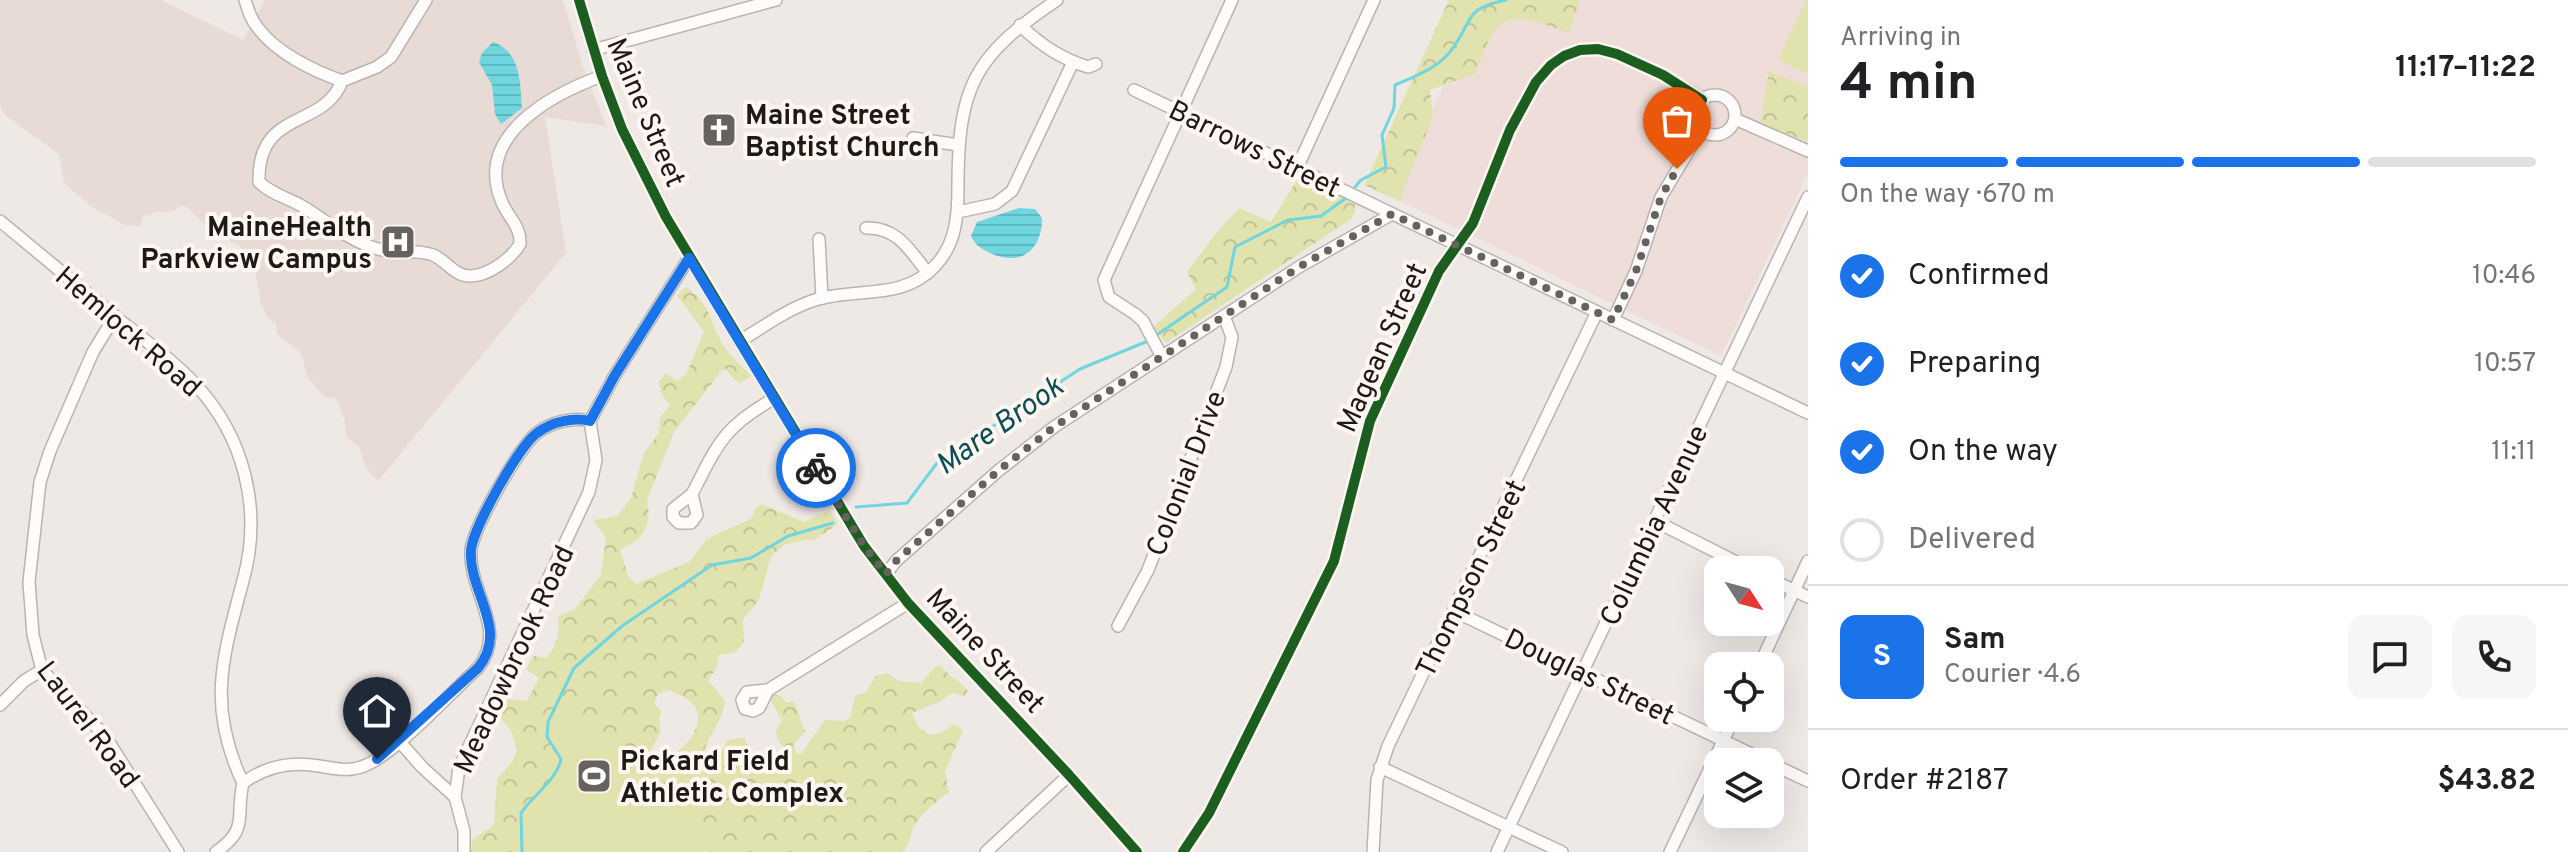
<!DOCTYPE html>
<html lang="en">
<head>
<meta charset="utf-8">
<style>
  body { margin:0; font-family:Overpass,sans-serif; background:#f6f6f6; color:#202124; height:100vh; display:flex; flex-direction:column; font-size:30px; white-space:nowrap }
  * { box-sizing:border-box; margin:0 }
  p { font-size:26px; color:#757577 }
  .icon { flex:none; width:44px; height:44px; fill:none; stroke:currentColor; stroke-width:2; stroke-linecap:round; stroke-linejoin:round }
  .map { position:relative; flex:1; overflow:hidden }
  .drawer { display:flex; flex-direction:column; background:#fff; width:760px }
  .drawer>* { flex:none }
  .needle { width:52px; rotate:126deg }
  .buttons { position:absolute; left:1704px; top:556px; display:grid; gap:16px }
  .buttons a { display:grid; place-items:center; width:80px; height:80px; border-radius:16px; background:#fff; box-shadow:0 8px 32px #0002; font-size:40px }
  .pin { position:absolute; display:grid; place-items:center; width:68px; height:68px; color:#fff; margin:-82px -34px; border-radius:50% 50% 50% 0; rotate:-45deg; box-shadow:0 0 8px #0007 }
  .pin .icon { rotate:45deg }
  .courier { position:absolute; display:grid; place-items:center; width:80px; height:80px; margin:-40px; border:6px solid #1a73e8; border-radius:50%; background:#fff; color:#222; box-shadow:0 2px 10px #0007 }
  .summary em { font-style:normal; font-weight:700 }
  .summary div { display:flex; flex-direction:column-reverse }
  .summary { display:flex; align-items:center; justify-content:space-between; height:136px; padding:0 32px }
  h1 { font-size:52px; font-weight:700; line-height:60px }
  .bar { display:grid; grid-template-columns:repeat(4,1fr); gap:12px 8px; align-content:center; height:96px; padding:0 32px }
  .bar i { height:10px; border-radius:6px; background:#e0e0e0 }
  .bar .current { background:#1a73e8 }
  .bar p { grid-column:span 4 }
  .line { display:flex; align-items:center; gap:20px; padding:0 32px; border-top:2px solid #e0e0e0 }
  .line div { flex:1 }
  .round { display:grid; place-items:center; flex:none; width:84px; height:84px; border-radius:16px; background:#f6f6f6 }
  ol { padding:0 32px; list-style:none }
  li { display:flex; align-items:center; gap:24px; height:88px }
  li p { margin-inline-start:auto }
  li .icon { padding:8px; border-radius:50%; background:#1a73e8; color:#fff; stroke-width:4 }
  li:last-child { color:#757577 }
  li i { width:44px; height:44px; border:4px solid #e0e0e0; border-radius:50% }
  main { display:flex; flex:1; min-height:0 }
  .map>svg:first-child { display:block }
  .built { fill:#e8dad4 }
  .education { fill:#eeddd9 }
  .forest { fill:url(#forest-crowns); fill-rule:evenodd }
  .pitch { fill:#e1e3af }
  .water { fill:url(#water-rules) }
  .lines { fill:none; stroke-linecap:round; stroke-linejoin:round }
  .stream { stroke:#6fd6e0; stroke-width:3 }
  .minor-casing { stroke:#b8b4b1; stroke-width:14 }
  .minor { stroke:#fdfcfb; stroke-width:11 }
  .cycleway-casing { stroke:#fff6f1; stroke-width:15 }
  .cycleway { stroke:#1b5e20; stroke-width:10 }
  .done { stroke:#66625f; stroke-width:8; stroke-dasharray:0 14.4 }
  .route { stroke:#1a73e8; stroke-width:10 }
  .labels { text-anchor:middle; stroke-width:8; stroke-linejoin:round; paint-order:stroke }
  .street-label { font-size:28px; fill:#1d1917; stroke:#fff6f1 }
  .poi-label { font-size:28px; font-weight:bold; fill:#1d1917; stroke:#fff6f1; text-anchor:start }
  .water-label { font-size:30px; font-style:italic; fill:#0c4c53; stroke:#fff6f1 }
</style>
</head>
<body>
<main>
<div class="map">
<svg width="1808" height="852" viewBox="0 0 1808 852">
  <defs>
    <pattern id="forest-crowns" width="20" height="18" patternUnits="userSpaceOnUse" patternTransform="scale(2)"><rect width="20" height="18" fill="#e1e3af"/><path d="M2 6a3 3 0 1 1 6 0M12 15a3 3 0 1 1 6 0" fill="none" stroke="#c1c296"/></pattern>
    <pattern id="water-rules" width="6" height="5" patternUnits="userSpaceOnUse" patternTransform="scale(2)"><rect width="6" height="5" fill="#6fd6e0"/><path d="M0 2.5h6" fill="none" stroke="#60b7bf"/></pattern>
  </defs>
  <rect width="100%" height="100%" fill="#efe9e6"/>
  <polygon class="built" points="0,0 161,0 243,40 265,0 563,0 583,67 606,126 545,117 566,253 378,481 367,470 359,447 346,436 345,422 338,402 334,398 325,397 313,384 308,378 301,353 277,334 276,325 267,316 261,304 254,263 238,245 214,234 187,207 180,206 174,211 155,212 151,215 143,216 140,227 125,225 92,207 64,183 59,154 6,116 0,106"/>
  <polygon class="education" points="1483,0 1808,0 1808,173 1721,356 1392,197"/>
  <g class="forest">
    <path d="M1449 0H1580L1569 33C1549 26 1514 9 1497 28 1487 39 1481 60 1475 74L1430 90 1433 117 1399 201 1364 185Z"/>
    <polygon points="1769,71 1808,87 1808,141 1760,125"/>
    <polygon points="1300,175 1355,204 1355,213 1351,219 1166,343 1153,327 1196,289 1187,272 1216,233 1239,208 1271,222"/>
    <path d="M686 287C711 305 708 317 721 341 727 354 741 365 751 376L739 384 724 368 674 432 647 500C653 524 642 542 620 549L628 576 636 584 689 562 707 539 752 518 755 509 762 504 804 522 829 510 838 524 815 540H805L784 545 771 556 759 600 743 619 744 642 736 652 719 655 716 669 708 680 725 701C722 727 700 743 701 770L709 773 728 740 744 737 751 753 771 766 784 749C776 738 773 732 782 720L769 698 772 694 781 696 786 703 794 701 805 732 793 745 797 754H801L825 720 845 721 850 718 855 696 866 692 876 676 887 673 899 681 921 683 936 666 941 665C947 676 960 680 968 691L964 696 952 693 939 702 912 713 919 728 930 735 943 732 954 724 963 730 945 772 949 792C936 802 920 814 913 829 909 839 910 845 902 852H471L472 840 494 825 497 779 512 762 517 751 512 732 498 715 499 704 508 699 527 701 539 678 526 669 533 656 546 658C558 646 559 633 558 616L574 610 601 575 606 538 593 520 617 516 631 498 644 453 659 433 660 418 670 405 662 395 659 382 666 373 677 381 686 374 704 332 677 295ZM670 690C678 695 692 700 696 709 706 733 673 761 652 762L647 758 661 731 659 719 661 711 654 703 659 693Z"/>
  </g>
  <g class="pitch">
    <polygon points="1806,0 1808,0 1808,74 1778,60"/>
    <path d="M560 698 705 846 711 852H522L521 813C533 795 557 780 561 759 537 725 551 730 560 698Z"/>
  </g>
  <g class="water">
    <path d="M493 42C521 52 520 82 522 108L501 124 495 114 492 85 479 62 482 53Z"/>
    <path d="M1019 208 1035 209 1042 218C1042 251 1020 267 990 253 980 248 975 245 971 236L977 222Z"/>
  </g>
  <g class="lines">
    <g class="stream">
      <path d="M1355 187 1361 180 1386 167 1382 135 1394 108 1395 85C1416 76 1439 68 1453 48 1474 19 1463 9 1506 0"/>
      <polyline points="1158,334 1227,287 1235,247 1288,220 1321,216 1346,198"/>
      <polyline points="856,507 907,503 937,463 1080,369 1148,341"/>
      <path d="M522 852 521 813C533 795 557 780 561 759L547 737 548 722 574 668 622 626 712 565 751 558 788 536 833 523"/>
    </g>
    <defs>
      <g id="minor">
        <path d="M245 0C248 10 251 20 258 28 276 53 314 71 342 81L377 67 391 57 426 0"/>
        <polyline points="579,0 602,76 622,129 666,217 864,546 908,603 1069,775 1137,852"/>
        <path d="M1020 25C1039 44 1062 59 1088 67L1096 64"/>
        <polyline points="593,50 776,0"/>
        <path d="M342 81C324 130 257 108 259 182 271 194 288 198 302 206 327 221 349 241 378 249 396 254 416 249 433 255 446 260 454 276 470 276 488 276 511 259 520 244 521 225 507 217 501 200 475 135 552 94 602 76"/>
        <polyline points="1134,90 1808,413"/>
        <circle cx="1715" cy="115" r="20"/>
        <polyline points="1735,119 1808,151"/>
        <polyline points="913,138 958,145"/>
        <polyline points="1297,168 1374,0"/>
        <polyline points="958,212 995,204 1012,191 1073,62"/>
        <path d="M0 221C39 253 78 286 117 318 143 339 173 360 196 385 244 437 262 508 244 577 223 656 206 705 243 783"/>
        <path d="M866 228C898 227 910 251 928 273"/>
        <polyline points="819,239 822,298"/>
        <polyline points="115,316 93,352 50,451 40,482 29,582 33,635 42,670 105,736 178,852"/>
        <polyline points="1613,320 1636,271 1661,197 1701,130"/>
        <path d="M740 341C763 327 789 308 815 300 856 287 903 301 935 266 956 244 958 216 958 187 958 86 974 56 1057 0"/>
        <polyline points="1162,357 1143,321 1135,314 1109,297 1104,280 1232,0"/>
        <path d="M692 494C718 444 723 427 775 398"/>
        <polygon points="692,494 697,515 691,523 679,523 673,517 673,509"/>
        <polyline points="1655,521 1752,570"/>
        <polyline points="886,574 896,561 998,471 1054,427 1299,267 1392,214"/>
        <polyline points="1770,579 1808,597"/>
        <polyline points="1454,611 1768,762"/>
        <polyline points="1118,626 1148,570 1226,367 1232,337 1224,316"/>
        <polyline points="1759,666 1808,561"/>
        <polyline points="768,690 908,603"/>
        <polygon points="768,690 759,708 753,711 745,709 742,700 747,692"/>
        <polyline points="0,705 24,681 42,670"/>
        <polyline points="399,741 422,767 455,797"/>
        <polyline points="1770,763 1808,781"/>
        <polyline points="1380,767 1562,852"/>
        <path d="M216 852C250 828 235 817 243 783 266 766 291 761 319 766 333 768 347 772 361 767 392 758 451 692 478 668 509 629 468 592 471 550 473 528 519 447 537 433 551 422 573 417 590 421"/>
        <polyline points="464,852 464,831 455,797 459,768 589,492 596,460 590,421 615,375 689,258"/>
        <polyline points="986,852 1069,775"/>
        <polyline points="1183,852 1209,813 1334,561 1370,421 1439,271 1473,223 1510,130 1536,82 1551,65 1564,56 1580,50 1598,49 1617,54 1663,75 1702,100"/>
        <polyline points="1373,852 1377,780 1388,746 1597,312"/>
        <polyline points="1497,852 1808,197"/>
        <polyline points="1670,852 1734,718"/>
      </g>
    </defs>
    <use href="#minor" class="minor-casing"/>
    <use href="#minor" class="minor"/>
    <defs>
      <g id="cycleway">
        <polyline points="579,0 602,76 622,129 666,217 864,546 908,603 1069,775 1137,852"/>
        <polyline points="1183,852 1209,813 1334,561 1370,421 1439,271 1473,223 1510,130 1536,82 1551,65 1564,56 1580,50 1598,49 1617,54 1663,75 1702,100"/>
      </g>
    </defs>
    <use href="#cycleway" class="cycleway-casing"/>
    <use href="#cycleway" class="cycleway"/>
  </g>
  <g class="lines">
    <polyline class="done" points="816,468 864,546 886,574 896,561 998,471 1054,427 1299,267 1392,214 1613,320 1636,271 1661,197 1677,169"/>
    <path class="route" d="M377 759 478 668C510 629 468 592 471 550 473 528 519 446 537 433 551 422 573 417 590 421L615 375 689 258 816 468"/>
  </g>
  <defs>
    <symbol id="church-square" viewBox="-11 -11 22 22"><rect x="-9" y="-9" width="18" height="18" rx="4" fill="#66625f" stroke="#fff6f1"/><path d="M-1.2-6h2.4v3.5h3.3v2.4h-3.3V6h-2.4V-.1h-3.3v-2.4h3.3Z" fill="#fff"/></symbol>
    <symbol id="hospital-square" viewBox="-11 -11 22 22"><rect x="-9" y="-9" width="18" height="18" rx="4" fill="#66625f" stroke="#fff6f1"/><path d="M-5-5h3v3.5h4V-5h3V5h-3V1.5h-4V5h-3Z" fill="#fff"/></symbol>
    <symbol id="stadium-square" viewBox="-11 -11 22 22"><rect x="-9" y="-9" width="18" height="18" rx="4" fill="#66625f" stroke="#fff6f1"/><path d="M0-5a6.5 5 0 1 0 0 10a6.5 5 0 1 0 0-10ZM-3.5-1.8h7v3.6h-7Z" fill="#fff"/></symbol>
  </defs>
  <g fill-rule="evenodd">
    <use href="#church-square" x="699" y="110" width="40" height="40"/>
    <use href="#hospital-square" x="378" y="222" width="40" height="40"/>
    <use href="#stadium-square" x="574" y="756" width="40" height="40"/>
  </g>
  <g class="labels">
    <g class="street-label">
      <text transform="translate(647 112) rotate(67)" y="10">Maine Street</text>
      <text transform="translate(1255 148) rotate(26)" y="10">Barrows Street</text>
      <text transform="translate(129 331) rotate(41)" y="10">Hemlock Road</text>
      <text transform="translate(1381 347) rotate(-66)" y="10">Magean Street</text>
      <text transform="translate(1185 473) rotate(-69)" y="10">Colonial Drive</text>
      <text transform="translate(1653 525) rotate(-65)" y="10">Columbia Avenue</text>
      <text transform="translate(1470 578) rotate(-64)" y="10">Thompson Street</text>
      <text transform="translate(986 650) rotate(47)" y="10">Maine Street</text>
      <text transform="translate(513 659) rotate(-65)" y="10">Meadowbrook Road</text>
      <text transform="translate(1590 676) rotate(26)" y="10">Douglas Street</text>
      <text transform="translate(89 724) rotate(53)" y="10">Laurel Road</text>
    </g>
    <g class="poi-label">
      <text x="745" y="124">Maine Street<tspan x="745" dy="32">Baptist Church</tspan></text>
      <text x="372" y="236" text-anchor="end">MaineHealth<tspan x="372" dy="32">Parkview Campus</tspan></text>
      <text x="620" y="770">Pickard Field<tspan x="620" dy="32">Athletic Complex</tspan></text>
    </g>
    <g class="water-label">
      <text transform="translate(999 425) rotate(-35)" y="10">Mare Brook</text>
    </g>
  </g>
</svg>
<div class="buttons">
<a><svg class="needle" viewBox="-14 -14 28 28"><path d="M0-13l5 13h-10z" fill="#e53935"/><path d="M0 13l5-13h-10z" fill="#757577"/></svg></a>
<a><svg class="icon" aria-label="locate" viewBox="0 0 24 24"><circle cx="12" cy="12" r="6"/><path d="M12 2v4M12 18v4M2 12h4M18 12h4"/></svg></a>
<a><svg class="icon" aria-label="layers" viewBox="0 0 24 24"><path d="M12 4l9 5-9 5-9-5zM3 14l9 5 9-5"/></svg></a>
</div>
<div class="pin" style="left:1677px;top:169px;background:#ea580c"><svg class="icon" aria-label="bag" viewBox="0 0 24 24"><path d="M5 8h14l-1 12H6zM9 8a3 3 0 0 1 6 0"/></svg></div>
<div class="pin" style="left:377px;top:759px;background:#1f2937"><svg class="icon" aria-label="home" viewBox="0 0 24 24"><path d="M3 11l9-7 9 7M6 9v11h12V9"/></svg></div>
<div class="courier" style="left:816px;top:468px"><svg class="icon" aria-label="bike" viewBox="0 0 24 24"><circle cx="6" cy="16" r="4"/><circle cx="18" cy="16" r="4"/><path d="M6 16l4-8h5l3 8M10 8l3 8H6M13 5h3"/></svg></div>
</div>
<section class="drawer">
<div class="summary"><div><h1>4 min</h1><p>Arriving in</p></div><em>11:17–11:22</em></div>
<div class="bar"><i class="current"></i><i class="current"></i><i class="current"></i><i></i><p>On the way · 670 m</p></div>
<ol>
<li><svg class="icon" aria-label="check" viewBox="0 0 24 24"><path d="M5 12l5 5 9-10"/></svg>Confirmed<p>10:46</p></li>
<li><svg class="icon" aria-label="check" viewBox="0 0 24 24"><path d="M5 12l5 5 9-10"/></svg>Preparing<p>10:57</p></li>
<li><svg class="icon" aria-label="check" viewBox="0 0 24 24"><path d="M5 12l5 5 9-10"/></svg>On the way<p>11:11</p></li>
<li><i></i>Delivered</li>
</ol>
<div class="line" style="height:144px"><b class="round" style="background:#1a73e8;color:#fff">S</b><div><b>Sam</b><p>Courier · 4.6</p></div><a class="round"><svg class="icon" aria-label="chat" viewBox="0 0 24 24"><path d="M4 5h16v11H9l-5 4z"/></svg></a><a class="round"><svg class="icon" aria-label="phone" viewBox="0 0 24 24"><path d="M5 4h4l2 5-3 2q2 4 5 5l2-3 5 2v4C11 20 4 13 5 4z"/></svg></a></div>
<div class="line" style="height:104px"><div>Order #2187</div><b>$43.82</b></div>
</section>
</main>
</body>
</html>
